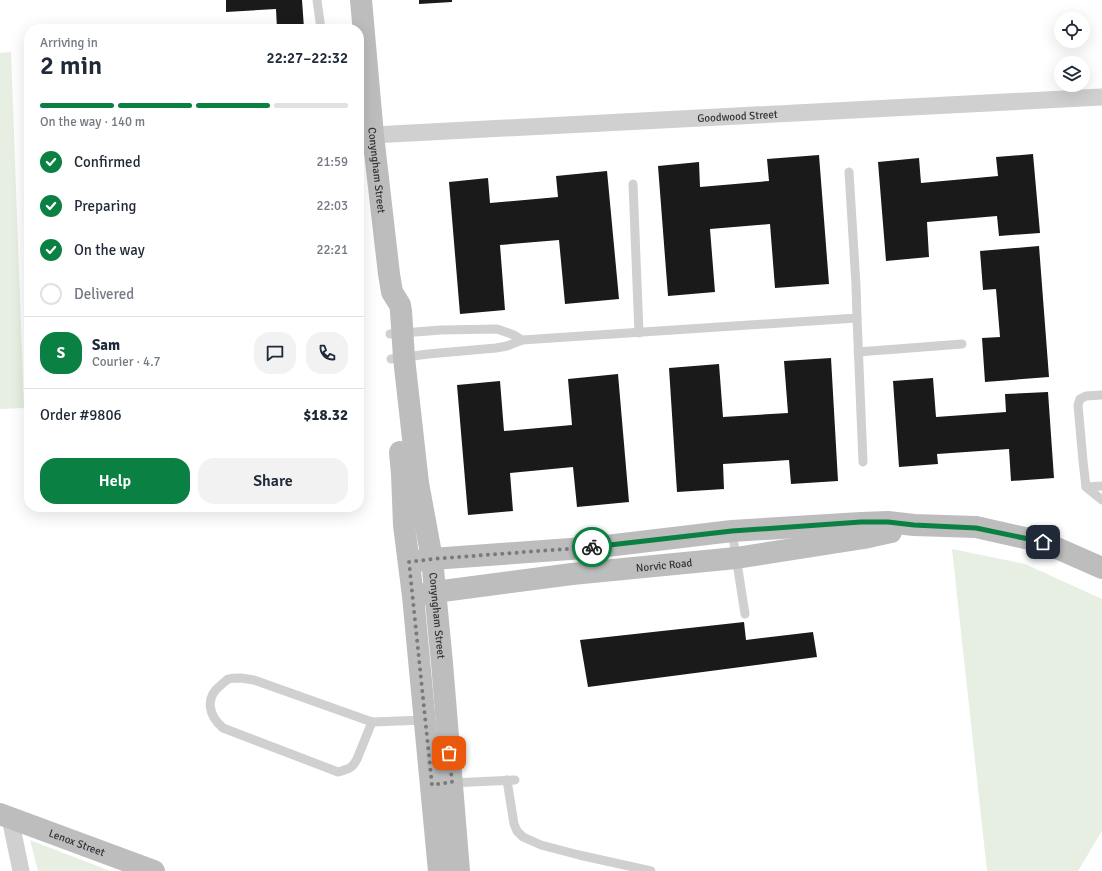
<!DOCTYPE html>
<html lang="en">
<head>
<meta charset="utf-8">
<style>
  body { margin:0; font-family:Signika,sans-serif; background:#f2f2f3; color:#1f2937; height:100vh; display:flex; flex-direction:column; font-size:15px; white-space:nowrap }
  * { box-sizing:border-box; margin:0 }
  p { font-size:13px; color:#747a83 }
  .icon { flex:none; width:22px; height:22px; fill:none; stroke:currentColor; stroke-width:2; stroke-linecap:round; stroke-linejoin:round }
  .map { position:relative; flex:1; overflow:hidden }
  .side { position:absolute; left:24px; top:24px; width:340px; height:488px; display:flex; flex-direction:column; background:#fff; border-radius:16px; box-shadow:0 4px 16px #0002 }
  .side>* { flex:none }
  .fabs { position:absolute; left:1054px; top:12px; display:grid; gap:8px }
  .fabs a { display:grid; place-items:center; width:36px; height:36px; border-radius:50%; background:#fff; box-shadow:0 4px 16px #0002; font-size:20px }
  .pin { position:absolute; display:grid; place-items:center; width:34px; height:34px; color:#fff; margin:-17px; border-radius:8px; box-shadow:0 2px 6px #0006 }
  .courier { position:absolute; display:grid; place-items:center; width:40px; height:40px; margin:-20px; border:3px solid #0b8043; border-radius:50%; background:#fff; color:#222; box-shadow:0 1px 5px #0007 }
  .summary em { font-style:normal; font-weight:600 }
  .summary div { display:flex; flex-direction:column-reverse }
  .summary { display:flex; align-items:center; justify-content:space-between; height:68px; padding:0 16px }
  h1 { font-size:26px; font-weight:600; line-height:30px }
  .bar { display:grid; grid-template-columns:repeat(4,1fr); gap:6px 4px; align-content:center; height:48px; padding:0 16px }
  .bar i { height:5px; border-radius:3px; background:#e0e1e3 }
  .bar .selected { background:#0b8043 }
  .bar p { grid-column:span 4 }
  .line { display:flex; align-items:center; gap:10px; padding:0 16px; border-top:1px solid #e0e1e3 }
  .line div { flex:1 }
  .round { display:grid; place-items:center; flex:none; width:42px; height:42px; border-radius:16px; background:#f2f2f3 }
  ol { padding:0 16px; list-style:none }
  li { display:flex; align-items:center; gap:12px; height:44px }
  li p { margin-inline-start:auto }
  li .icon { padding:4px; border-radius:50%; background:#0b8043; color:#fff; stroke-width:4 }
  li:last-child { color:#747a83 }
  li i { width:22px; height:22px; border:2px solid #e0e1e3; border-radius:50% }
  .cta { display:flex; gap:8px; margin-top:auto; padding:8px 16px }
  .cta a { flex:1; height:46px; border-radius:16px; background:#0b8043; color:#fff; font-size:16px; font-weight:600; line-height:46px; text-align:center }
  .cta a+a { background:#f2f2f3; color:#1f2937 }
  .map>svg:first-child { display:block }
  .green { fill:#e6efe1 }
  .building { fill:#1a1a1a }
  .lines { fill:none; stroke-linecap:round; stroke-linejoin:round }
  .lane { stroke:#d0d0d0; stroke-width:9 }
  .street { stroke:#d0d0d0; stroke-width:17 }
  .secondary { stroke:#bdbdbd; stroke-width:22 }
  .done { stroke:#7a7a7a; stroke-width:4; stroke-dasharray:0 7.2 }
  .route { stroke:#0b8043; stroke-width:5 }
  .labels { text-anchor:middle; stroke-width:4; stroke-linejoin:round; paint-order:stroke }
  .street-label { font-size:11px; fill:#333; stroke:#fff }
</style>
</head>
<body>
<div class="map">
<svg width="1102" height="871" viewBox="0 0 1102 871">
  <rect width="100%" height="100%" fill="#fff"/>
  <g class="green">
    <polygon points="11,52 24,408 0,409 0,53"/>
    <polygon points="952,549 1025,564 1102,599 1102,831 1078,871 987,871"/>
    <polygon points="30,840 110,871 38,871"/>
  </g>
  <g class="building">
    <polygon points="226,0 302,0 304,28 277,29 276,9 226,12"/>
    <polygon points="419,0 452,0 452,2 419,4"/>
    <polygon points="1033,154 1040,233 999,236 997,216 927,222 929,257 886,261 878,162 919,158 921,183 998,176 996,157"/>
    <polygon points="819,155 829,284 775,288 770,224 710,229 715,292 668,296 658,166 699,162 700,187 769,181 767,159"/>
    <polygon points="607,171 619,299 565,304 559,240 500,245 505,310 460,314 449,182 488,178 490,203 558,197 556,176"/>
    <polygon points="1039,246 1049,377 985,382 982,338 1000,337 996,289 983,290 980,251"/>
    <polygon points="831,358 838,481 791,484 789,460 723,464 724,489 677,492 669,368 719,364 723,417 788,413 784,361"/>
    <polygon points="618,374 629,502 577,507 573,467 510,473 513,511 468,515 457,385 500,381 504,431 572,425 568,379"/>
    <polygon points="933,378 936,417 1006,412 1005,394 1048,392 1054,478 1011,481 1009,449 937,454 938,464 899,467 893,381"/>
    <polygon points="744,622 746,640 813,632 817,657 588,687 580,640"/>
  </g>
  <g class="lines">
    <g class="lane">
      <polyline points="317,0 321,29"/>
      <polyline points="633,184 639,333"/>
      <polyline points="857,318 863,462"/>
      <polyline points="390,334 441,330 497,329 514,335 522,340"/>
      <polyline points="858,352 962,344"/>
      <polyline points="391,359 428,354 496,348 507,346 522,340 857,318 856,285 849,172"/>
      <polyline points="1102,486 1086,487 1102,500"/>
      <polyline points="1086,487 1083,461 1078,405 1080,399 1086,396 1102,395"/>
      <polyline points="732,531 745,614"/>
      <path d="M241 678 254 680 372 722 357 759C352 769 348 769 338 772L223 728C209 716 204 698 221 685 223 683 226 681 228 679 232 678 237 678 241 678Z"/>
      <polyline points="372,722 425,720"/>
      <polyline points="507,780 514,824 517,831 523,837 541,845 579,855 651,871"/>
      <polyline points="451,783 515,780"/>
    </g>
    <g class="street">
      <path id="s1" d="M373 135 1102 97"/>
      <polyline points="10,818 21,871"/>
    </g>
    <g class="secondary">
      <path id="s2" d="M361 0 373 135 389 274 392 292 400 305 401 311 404 358 418 483 432 559 442 663 459 871"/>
      <polyline points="400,452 402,474 404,525 413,596 439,871"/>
      <polyline points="409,562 432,559 598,547 732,531 861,523 888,522 914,525 976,527 1043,542 1102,568"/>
      <path id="s3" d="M420 595 435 592 572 574 736 558 864 538 891 532"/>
      <path id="s4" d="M0 814 154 871"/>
    </g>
  </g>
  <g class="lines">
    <polyline class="done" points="449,753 452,782 432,785 409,562 432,559 592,547"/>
    <polyline class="route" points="592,547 732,531 861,522 888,522 914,525 976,528 1043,542"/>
  </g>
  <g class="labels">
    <g class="street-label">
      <text dy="4" stroke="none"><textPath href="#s1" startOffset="365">Goodwood Street</textPath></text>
      <text dy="4" stroke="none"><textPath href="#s2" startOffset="171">Conyngham Street</textPath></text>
      <text dy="4" stroke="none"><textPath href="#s3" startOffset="246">Norvic Road</textPath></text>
      <text dy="4" stroke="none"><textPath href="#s2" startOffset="622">Conyngham Street</textPath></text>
      <text dy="4" stroke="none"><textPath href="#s4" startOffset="82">Lenox Street</textPath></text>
    </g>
  </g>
</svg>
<div class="fabs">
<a><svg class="icon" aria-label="locate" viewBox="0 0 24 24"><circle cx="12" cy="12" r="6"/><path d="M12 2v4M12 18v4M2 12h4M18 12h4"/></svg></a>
<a><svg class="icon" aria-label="layers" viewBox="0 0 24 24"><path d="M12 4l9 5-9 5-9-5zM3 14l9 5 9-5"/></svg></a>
</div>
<div class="pin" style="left:449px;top:753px;background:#ea580c"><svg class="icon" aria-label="bag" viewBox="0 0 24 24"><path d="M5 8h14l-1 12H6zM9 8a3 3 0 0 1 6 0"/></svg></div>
<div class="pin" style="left:1043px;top:542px;background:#1f2937"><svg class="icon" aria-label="home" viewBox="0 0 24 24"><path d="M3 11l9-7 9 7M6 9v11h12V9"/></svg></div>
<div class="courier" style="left:592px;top:547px"><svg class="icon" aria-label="bike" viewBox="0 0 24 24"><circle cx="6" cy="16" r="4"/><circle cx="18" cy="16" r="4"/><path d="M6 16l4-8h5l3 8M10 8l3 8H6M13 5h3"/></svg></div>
<section class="side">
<div class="summary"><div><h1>2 min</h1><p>Arriving in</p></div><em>22:27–22:32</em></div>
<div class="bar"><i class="selected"></i><i class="selected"></i><i class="selected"></i><i></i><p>On the way · 140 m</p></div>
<ol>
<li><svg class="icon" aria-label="check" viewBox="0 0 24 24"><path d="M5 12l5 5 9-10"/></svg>Confirmed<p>21:59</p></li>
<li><svg class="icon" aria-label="check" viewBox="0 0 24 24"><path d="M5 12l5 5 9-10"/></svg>Preparing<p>22:03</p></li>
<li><svg class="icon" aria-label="check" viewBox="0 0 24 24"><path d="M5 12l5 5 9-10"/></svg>On the way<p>22:21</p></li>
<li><i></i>Delivered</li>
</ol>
<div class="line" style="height:72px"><b class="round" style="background:#0b8043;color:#fff">S</b><div><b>Sam</b><p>Courier · 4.7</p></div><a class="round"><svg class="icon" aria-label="chat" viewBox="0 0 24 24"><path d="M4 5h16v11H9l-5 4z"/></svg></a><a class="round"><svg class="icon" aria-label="phone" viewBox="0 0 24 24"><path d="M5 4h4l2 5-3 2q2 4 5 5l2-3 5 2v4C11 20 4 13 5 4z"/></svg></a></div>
<div class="line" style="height:52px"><div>Order #9806</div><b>$18.32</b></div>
<div class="cta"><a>Help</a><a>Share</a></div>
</section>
</div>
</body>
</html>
